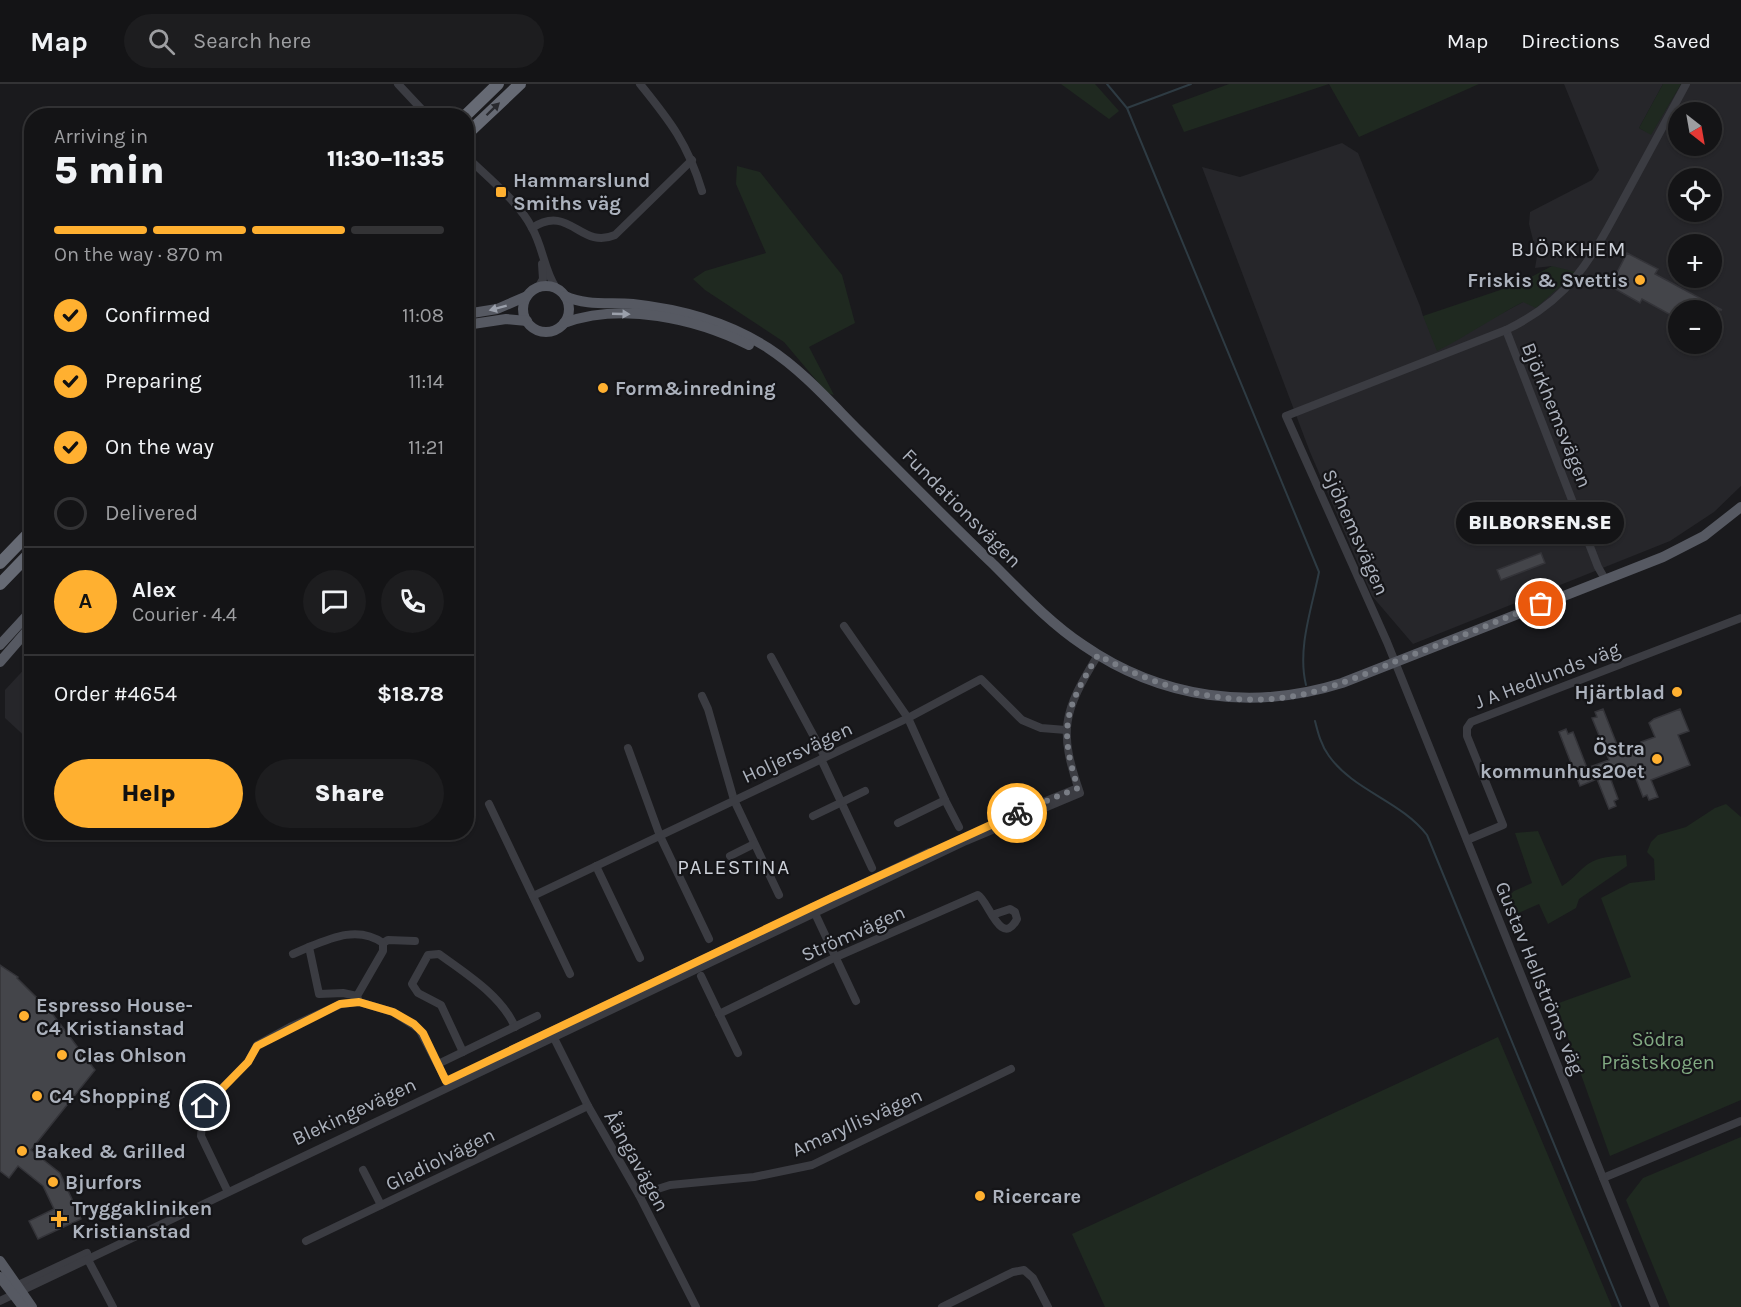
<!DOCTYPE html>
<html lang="en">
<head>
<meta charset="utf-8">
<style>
  body { margin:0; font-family:Karla,sans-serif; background:#1d1d1f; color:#f1f3f6; height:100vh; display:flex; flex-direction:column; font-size:22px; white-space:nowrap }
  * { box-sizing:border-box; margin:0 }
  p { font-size:20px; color:#9d9ea1 }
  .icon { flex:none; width:33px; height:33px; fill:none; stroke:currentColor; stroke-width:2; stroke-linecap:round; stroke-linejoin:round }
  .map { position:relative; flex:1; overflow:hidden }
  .sheet { position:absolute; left:24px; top:24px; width:450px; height:732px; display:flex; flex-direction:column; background:#141416; border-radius:24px; box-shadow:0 2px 4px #0004,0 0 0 2px #333335 }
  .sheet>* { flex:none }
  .needle { width:39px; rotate:149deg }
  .fabs { position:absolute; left:1668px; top:18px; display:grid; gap:12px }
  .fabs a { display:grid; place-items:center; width:54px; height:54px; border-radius:50%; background:#141416; box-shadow:0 2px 4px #0004,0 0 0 2px #333335; font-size:30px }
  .pin { position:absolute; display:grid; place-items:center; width:51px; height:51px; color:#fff; margin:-26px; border:3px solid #fff; border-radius:50%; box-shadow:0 2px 6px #0007 }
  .courier { position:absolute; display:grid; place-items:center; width:60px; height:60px; margin:-30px; border:4px solid #ffb030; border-radius:50%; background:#fff; color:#222; box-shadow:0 2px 8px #0007 }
  .bubble { position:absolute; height:42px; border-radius:21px; background:#141416; box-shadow:0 2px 4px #0004,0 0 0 2px #333335; font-size:20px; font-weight:800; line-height:42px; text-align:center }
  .head em { font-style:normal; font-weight:800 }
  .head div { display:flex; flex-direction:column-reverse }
  .head { display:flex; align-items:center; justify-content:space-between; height:102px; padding:0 30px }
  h1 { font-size:39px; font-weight:800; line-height:45px }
  .bar { display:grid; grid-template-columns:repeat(4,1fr); gap:9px 6px; align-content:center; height:72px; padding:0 30px }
  .bar i { height:8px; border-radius:4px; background:#333335 }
  .bar .active { background:#ffb030 }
  .bar p { grid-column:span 4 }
  .line { display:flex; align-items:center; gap:15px; padding:0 30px; border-top:2px solid #333335 }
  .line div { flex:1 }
  .round { display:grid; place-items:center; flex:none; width:63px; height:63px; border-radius:32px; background:#1d1d1f }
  ol { padding:0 30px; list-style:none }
  li { display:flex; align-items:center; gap:18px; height:66px }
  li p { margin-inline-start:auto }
  li .icon { padding:6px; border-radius:50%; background:#ffb030; color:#111; stroke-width:4 }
  li:last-child { color:#9d9ea1 }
  li i { width:33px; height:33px; border:3px solid #333335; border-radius:50% }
  .primary-button { display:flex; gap:12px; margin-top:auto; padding:12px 30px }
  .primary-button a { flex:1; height:69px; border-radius:36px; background:#ffb030; color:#111; font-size:24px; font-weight:800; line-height:69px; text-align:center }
  .primary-button a+a { background:#1d1d1f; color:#f1f3f6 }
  header { display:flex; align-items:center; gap:36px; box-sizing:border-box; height:84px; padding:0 30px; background:#141416; border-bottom:2px solid #333335 }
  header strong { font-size:28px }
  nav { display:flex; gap:33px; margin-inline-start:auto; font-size:21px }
  .search { width:420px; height:54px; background:#1d1d1f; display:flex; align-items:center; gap:15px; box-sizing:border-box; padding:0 21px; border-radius:33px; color:#9d9ea1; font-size:22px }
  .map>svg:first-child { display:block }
  .built { fill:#26262a; fill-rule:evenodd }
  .green { fill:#1f2920 }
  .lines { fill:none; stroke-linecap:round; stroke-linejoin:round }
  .stream { stroke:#2e3b43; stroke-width:2 }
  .building { fill:#44454a; stroke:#343439; stroke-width:1.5 }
  .minor { stroke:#3b3c42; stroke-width:8 }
  .major { stroke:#565962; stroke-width:10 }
  .highway { stroke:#666a74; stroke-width:12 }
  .oneway { fill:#292a2f }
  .oneway2 { fill:#9ba0ab }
  .done { stroke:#797d85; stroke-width:6; stroke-dasharray:0 10.8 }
  .route { stroke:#ffb030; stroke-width:8 }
  .poi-dot { fill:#ffb030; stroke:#151518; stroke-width:2 }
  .labels { text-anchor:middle; stroke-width:4.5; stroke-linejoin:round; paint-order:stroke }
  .poi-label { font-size:20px; font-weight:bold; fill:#acb2bd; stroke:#151518; text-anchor:start }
  .street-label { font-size:20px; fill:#acb2bd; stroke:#151518 }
  .park-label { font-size:20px; fill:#81aa82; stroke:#151518 }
  .neighbourhood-label { font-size:21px; letter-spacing:1.5px; fill:#cdd1d9; stroke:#151518 }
</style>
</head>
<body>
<header>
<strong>Map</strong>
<div class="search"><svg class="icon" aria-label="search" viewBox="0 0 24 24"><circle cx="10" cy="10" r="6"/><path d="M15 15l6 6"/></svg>Search here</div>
<nav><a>Map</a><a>Directions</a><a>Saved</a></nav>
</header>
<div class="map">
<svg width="1741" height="1223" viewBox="0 0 1741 1223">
  <rect width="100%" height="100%" fill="#1a1a1d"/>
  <g class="built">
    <path d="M1564 0H1663L1639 44 1651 50 1681 0H1741V402L1714 428 1670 457 1413 560 1372 512 1310 368 1202 83 1240 93 1342 59 1358 69 1420 222 1423 232 1493 234 1523 218 1552 182 1535 184 1537 172 1529 140 1530 128 1592 96 1599 86ZM1678 28H1712V62H1678ZM1678 94H1712V128H1678ZM1678 160H1712V194H1678ZM1678 226H1712V260H1678Z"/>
    <polygon points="31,578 31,658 5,634 5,606"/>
  </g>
  <g class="green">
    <polygon points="1061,0 1095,0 1119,27 1109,35"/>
    <polygon points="1229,0 1479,0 1359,53 1329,0 1184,48 1172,21"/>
    <polygon points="1663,0 1681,0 1651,51 1639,44"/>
    <polygon points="737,82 760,88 842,191 855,239 809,263 834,311 827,309 784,258 705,206 693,195 705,187 766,169 736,100"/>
    <path d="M1552 182 1576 188 1536 224 1523 218C1494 233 1467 252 1437 267L1423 232 1518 200Z"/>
    <polygon points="1726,720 1741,733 1741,1016 1610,1072 1556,920 1631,893 1601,814 1630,799 1655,796 1654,775 1647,768 1651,758 1658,751 1686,743 1715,724"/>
    <path d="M1538 747 1562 802C1574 795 1578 787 1588 780 1598 773 1614 772 1626 771L1627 782 1579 815 1576 824 1548 840 1539 820 1509 833 1501 820 1514 807 1532 799 1515 749Z"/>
    <polygon points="1498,953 1612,1223 1105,1223 1072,1150"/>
    <polygon points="1741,1053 1741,1223 1670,1223 1626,1116 1643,1094"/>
  </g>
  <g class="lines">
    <g class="stream">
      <path d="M1107 0 1127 24 1319 488C1312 524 1297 564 1306 601"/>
      <polyline points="1127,24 1191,0"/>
      <path d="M1315 637C1318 649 1321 661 1329 672 1354 707 1401 717 1427 751L1621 1223"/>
    </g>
  </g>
  <g class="building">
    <polygon points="1627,169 1658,185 1655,190 1722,226 1678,226 1678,235 1642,215 1640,219 1610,202"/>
    <polygon points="1541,469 1545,479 1501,496 1497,486"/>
    <polygon points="1603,625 1621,671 1643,663 1641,658 1655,653 1649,639 1654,635 1680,625 1689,647 1678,651 1690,681 1651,696 1658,713 1649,716 1647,711 1643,713 1633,687 1611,696 1618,715 1614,717 1616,722 1609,725 1597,695 1580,702 1559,648 1566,645 1568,650 1573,648 1587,684 1609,676 1592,634 1597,633 1595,628"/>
    <polygon points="0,881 18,893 17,894 51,928 95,986 31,1066 60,1089 81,1135 38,1155 29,1137 54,1125 43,1102 18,1082 9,1094 0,1087"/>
  </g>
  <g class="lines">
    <g class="minor">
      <polyline points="398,0 428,32"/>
      <path d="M640 0C670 37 688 60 702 107"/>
      <path d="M466 72C487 93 519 118 532 144 543 163 544 186 556 204"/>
      <path d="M532 144C570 119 580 166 615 151L692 76"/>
      <polyline points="538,204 543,195 542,180"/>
      <polyline points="1506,246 1598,483 1605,495"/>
      <polyline points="844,542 908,634 945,716 898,739"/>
      <polyline points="771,573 825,673"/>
      <polyline points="702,612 708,625 734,716 779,811"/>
      <polyline points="628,664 660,752 709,855"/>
      <polyline points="821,675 872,784"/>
      <polyline points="945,716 959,743"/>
      <polyline points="489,720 570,890"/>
      <polyline points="1026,725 1078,704"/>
      <polyline points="813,732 865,707"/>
      <polyline points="1467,756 1503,741 1467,652 1467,644 1471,638 1741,534"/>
      <polyline points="730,772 754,760"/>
      <polyline points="596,782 640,874"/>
      <polyline points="533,812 908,634 981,595 1022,636 1041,644 1066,646"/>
      <polyline points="812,823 856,917"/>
      <polyline points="383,859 388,856 415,857"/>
      <polyline points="293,870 309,863"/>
      <polyline points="701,892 738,969"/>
      <path d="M357 912 343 909 319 910 309 863C333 853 359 842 383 859V867L357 912 359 918"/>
      <path d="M719 930 836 873 978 811C988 816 1001 865 1017 835L1015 828 1010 825 992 831"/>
      <polyline points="551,948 588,1022 639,1111 696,1223"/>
      <path d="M463 968 441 921 418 909 412 900 428 871 439 870C466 890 501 911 515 943"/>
      <polyline points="488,977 929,768"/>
      <polyline points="438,980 537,932"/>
      <polyline points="363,1086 381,1121"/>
      <polyline points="1603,1094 1741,1037"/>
      <polyline points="228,1108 201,1052 203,1028 211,1015 248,978 257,961 290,943 341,920 359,918 393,928 419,945 449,1002"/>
      <polyline points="639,1111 670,1101 754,1093 812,1081 1011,985"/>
      <polyline points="306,1157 588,1022"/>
      <polyline points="85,1170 113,1223"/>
      <polyline points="14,1203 87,1169"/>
      <path d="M0 1217 966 757 1080 709C1058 646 1063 628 1098 571"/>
      <polyline points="942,1223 1013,1188 1024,1186 1033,1194 1048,1223"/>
      <path d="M1655 1223 1387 558 1286 332 1506 246C1575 213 1594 169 1629 105 1648 70 1667 35 1686 0"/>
    </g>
    <g class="major">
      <circle cx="546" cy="225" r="23"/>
      <path d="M565 212C586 222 610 218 633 220 679 225 728 238 768 264 802 286 831 319 860 348 904 392 948 437 994 481 1022 509 1050 539 1083 561 1161 615 1253 627 1342 599L1663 473 1704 452 1741 423"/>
      <polyline points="466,230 497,225 527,212"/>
      <path d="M564 239C622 218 695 234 749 261"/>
      <polyline points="466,241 506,235 527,237"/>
      <polyline points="0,561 32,526"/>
      <polyline points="0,578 32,541"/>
      <polyline points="0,1177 32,1223"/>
      <polyline points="0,1193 23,1223"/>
    </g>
    <g class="highway">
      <polyline points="465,32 498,0"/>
      <polyline points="466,51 520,0"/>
      <polyline points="0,479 32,446"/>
      <polyline points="0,500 32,467"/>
    </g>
  </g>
  <defs><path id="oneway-solid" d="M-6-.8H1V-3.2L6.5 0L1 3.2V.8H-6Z" transform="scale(1.5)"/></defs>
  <use class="oneway" href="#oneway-solid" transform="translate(493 25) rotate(-44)"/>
  <g class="oneway2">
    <use href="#oneway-solid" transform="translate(498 224) rotate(165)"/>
    <use href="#oneway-solid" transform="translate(621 230) rotate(2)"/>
  </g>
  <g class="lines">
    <path class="done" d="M1017 729 1078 704C1058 644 1066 623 1098 571 1161 606 1233 626 1305 610 1339 602 1372 587 1404 574 1450 557 1495 538 1541 520"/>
    <polyline class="route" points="205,1022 248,978 257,962 340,920 359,918 393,928 414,940 423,949 446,997 831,814 1017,729"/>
  </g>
  <g class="poi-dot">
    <rect x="495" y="102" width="12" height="12" rx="3"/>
    <circle cx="1640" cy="196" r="6"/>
    <circle cx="603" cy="304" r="6"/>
    <circle cx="1677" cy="608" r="6"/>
    <circle cx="1657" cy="675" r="6"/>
    <circle cx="24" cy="932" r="6"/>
    <circle cx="62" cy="971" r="6"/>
    <circle cx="37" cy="1012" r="6"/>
    <circle cx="22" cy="1067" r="6"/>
    <circle cx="53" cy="1098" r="6"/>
    <circle cx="980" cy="1112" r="6"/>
    <path d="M56 1126h6v6h6v6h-6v6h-6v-6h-6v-6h6z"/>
  </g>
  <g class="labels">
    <g class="poi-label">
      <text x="513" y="103">Hammarslund<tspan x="513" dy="23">Smiths väg</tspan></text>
      <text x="1628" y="203" text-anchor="end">Friskis &amp; Svettis</text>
      <text x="615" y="311">Form&amp;inredning</text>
      <text x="1665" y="615" text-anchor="end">Hjärtblad</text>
      <text x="1645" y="671" text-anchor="end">Östra<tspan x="1645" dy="23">kommunhus20et</tspan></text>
      <text x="36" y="928">Espresso House-<tspan x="36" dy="23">C4 Kristianstad</tspan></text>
      <text x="74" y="978">Clas Ohlson</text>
      <text x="49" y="1019">C4 Shopping</text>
      <text x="34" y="1074">Baked &amp; Grilled</text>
      <text x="65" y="1105">Bjurfors</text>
      <text x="992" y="1119">Ricercare</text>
      <text x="72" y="1131">Tryggakliniken<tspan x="72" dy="23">Kristianstad</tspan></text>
    </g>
    <g class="street-label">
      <text transform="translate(1557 331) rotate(68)" y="7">Björkhemsvägen</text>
      <text transform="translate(962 424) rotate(45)" y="7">Fundationsvägen</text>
      <text transform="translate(1356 448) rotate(66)" y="7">Sjöhemsvägen</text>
      <text transform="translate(1547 591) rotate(-21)" y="7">J A Hedlunds väg</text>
      <text transform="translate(797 668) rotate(-25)" y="7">Holjersvägen</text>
      <text transform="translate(853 849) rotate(-24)" y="7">Strömvägen</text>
      <text transform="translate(1540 894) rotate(68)" y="7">Gustav Hellströms väg</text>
      <text transform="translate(354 1027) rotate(-25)" y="7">Blekingevägen</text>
      <text transform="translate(857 1038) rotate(-24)" y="7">Amaryllisvägen</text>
      <text transform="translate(440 1075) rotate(-26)" y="7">Gladiolvägen</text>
      <text transform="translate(637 1077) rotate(61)" y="7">Åängavägen</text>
    </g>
    <g class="park-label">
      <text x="1658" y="962">Södra<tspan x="1658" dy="23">Prästskogen</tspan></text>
    </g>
    <g class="neighbourhood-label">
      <text x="1569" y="172">BJÖRKHEM</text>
      <text x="734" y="790">PALESTINA</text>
    </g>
  </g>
</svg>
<div class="fabs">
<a><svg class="needle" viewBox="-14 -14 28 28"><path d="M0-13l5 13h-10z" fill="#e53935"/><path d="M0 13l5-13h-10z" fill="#9d9ea1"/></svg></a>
<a><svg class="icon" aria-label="locate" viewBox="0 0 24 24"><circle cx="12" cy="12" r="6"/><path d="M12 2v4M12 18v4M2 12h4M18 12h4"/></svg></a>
<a>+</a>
<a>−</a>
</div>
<div class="pin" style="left:1541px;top:520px;background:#ea580c"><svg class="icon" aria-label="bag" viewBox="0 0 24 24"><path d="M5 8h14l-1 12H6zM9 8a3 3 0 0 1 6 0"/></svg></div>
<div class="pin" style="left:205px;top:1022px;background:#1f2937"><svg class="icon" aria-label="home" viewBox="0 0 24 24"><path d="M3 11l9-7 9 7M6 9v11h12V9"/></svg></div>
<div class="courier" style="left:1017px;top:729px"><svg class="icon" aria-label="bike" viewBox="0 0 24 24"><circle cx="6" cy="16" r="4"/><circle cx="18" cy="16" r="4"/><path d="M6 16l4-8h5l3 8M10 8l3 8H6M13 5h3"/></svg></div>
<div class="bubble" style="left:1456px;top:418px;width:168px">BILBORSEN.SE</div>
<section class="sheet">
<div class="head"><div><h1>5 min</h1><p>Arriving in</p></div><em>11:30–11:35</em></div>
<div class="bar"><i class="active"></i><i class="active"></i><i class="active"></i><i></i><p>On the way · 870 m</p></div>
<ol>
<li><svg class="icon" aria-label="check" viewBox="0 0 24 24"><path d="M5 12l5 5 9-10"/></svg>Confirmed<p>11:08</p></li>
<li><svg class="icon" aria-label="check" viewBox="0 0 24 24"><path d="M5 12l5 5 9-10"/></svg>Preparing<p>11:14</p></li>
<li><svg class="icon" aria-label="check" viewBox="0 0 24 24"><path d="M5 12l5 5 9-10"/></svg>On the way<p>11:21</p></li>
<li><i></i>Delivered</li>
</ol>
<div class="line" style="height:108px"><b class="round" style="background:#ffb030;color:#111">A</b><div><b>Alex</b><p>Courier · 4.4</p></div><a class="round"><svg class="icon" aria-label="chat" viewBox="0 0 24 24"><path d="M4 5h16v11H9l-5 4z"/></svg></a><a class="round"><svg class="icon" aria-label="phone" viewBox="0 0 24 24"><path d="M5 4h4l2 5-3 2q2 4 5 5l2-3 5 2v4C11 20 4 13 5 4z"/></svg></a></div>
<div class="line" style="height:78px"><div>Order #4654</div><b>$18.78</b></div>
<div class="primary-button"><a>Help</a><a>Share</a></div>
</section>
</div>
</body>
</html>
